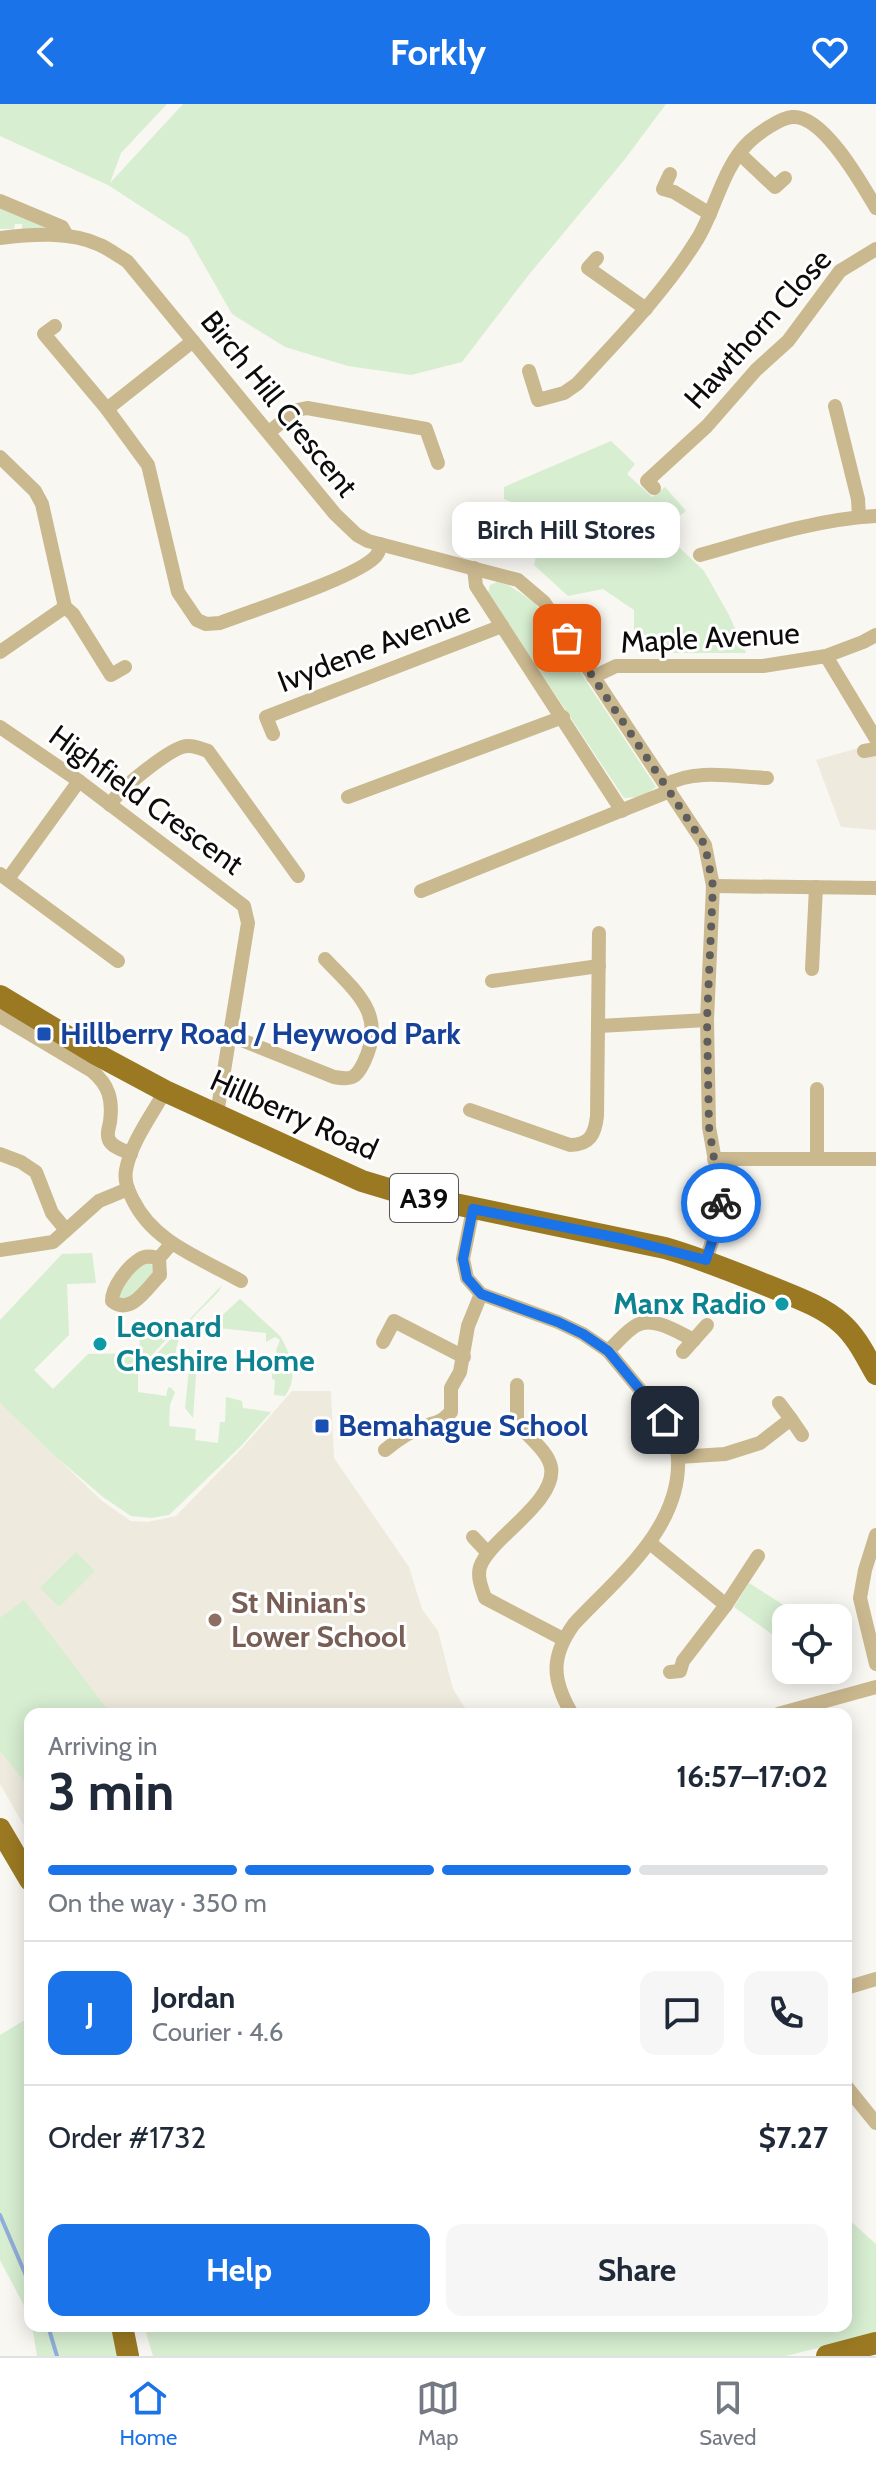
<!DOCTYPE html>
<html lang="en">
<head>
<meta charset="utf-8">
<style>
  body { margin:0; font-family:Cabin,sans-serif; background:#f6f6f7; color:#1f2937; height:100vh; display:flex; flex-direction:column; font-size:30px; white-space:nowrap }
  * { box-sizing:border-box; margin:0 }
  p { font-size:26px; color:#747a83 }
  .icon { flex:none; width:44px; height:44px; fill:none; stroke:currentColor; stroke-width:2; stroke-linecap:round; stroke-linejoin:round }
  .map { position:relative; flex:1; overflow:hidden }
  .side { position:absolute; left:24px; top:1604px; width:828px; height:624px; display:flex; flex-direction:column; background:#fff; border-radius:16px; box-shadow:0 4px 20px #0003 }
  .side>* { flex:none }
  .buttons { position:absolute; left:772px; top:1500px; display:grid; gap:16px }
  .buttons a { display:grid; place-items:center; width:80px; height:80px; border-radius:16px; background:#fff; box-shadow:0 4px 20px #0003; font-size:40px }
  .pin { position:absolute; display:grid; place-items:center; width:68px; height:68px; color:#fff; margin:-34px; border-radius:16px; box-shadow:0 4px 12px #0006 }
  .courier { position:absolute; display:grid; place-items:center; width:80px; height:80px; margin:-40px; border:6px solid #1a73e8; border-radius:50%; background:#fff; color:#222; box-shadow:0 2px 10px #0007 }
  .bubble { position:absolute; height:56px; border-radius:16px; background:#fff; box-shadow:0 4px 20px #0003; font-size:26px; font-weight:700; line-height:56px; text-align:center }
  .head em { font-style:normal; font-weight:700 }
  .head div { display:flex; flex-direction:column-reverse }
  .head { display:flex; align-items:center; justify-content:space-between; height:136px; padding:0 24px }
  h1 { font-size:52px; font-weight:700; line-height:60px }
  .bar { display:grid; grid-template-columns:repeat(4,1fr); gap:12px 8px; align-content:center; height:96px; padding:0 24px }
  .bar i { height:10px; border-radius:6px; background:#e0e1e3 }
  .bar .active { background:#1a73e8 }
  .bar p { grid-column:span 4 }
  .line { display:flex; align-items:center; gap:20px; padding:0 24px; border-top:2px solid #e0e1e3 }
  .line div { flex:1 }
  .round { display:grid; place-items:center; flex:none; width:84px; height:84px; border-radius:16px; background:#f6f6f7 }
  .cta { display:flex; gap:16px; margin-top:auto; padding:16px 24px }
  .cta a { flex:1; height:92px; border-radius:16px; background:#1a73e8; color:#fff; font-size:32px; font-weight:700; line-height:92px; text-align:center }
  .cta a+a { background:#f6f6f7; color:#1f2937 }
  header { display:flex; justify-content:space-between; align-items:center; height:104px; padding:0 24px; background:#1a73e8; color:#fff; font-size:36px; font-weight:700 }
  .tabs { display:flex; justify-content:space-around; align-items:center; height:112px; border-top:2px solid #e0e1e3; background:#fff; font-size:22px; color:#747a83 }
  .tabs a { display:grid; justify-items:center; gap:4px }
  .tabs .active { color:#1a73e8 }
  .map>svg:first-child { display:block }
  .built { fill:#eeeade }
  .green { fill:#d7eed1 }
  .lines { fill:none; stroke-linecap:round; stroke-linejoin:round }
  .stream { stroke:#91aed9; stroke-width:4 }
  .minor { stroke:#cab88f; stroke-width:14 }
  .trunk { stroke:#9a7922; stroke-width:22 }
  .done { stroke:#5f5e5c; stroke-width:8; stroke-dasharray:0 14.4 }
  .route { stroke:#1a73e8; stroke-width:10 }
  .transit-dot { fill:#1a4fb4; stroke:#fff; stroke-width:3 }
  .culture-dot { fill:#0f9aa8; stroke:#fff; stroke-width:3 }
  .education-dot { fill:#8d6e63; stroke:#fff; stroke-width:3 }
  .labels { text-anchor:middle; stroke-width:6; stroke-linejoin:round; paint-order:stroke }
  .shield { fill:#fff; stroke:#565554; stroke-width:2 }
  .shield-label { font-size:28px; font-weight:bold; fill:#0d0c0b }
  .street-label { font-size:30px; fill:#0d0c0b; stroke:#fff }
  .transit-label { font-size:30px; font-weight:bold; fill:#164399; stroke:#fff; text-anchor:start }
  .culture-label { font-size:30px; font-weight:bold; fill:#0d838f; stroke:#fff; text-anchor:end }
  .education-label { font-size:30px; font-weight:bold; fill:#785e54; stroke:#fff; text-anchor:start }
</style>
</head>
<body>
<header><svg class="icon" aria-label="back" viewBox="0 0 24 24"><path d="M15 5l-7 7 7 7"/></svg>Forkly<svg class="icon" aria-label="heart" viewBox="0 0 24 24"><path d="M12 20l-8-8c-3-5 5-10 8-4 3-6 11-1 8 4z"/></svg></header>
<div class="map">
<svg width="876" height="2252" viewBox="0 0 876 2252">
  <rect width="100%" height="100%" fill="#f8f7f2"/>
  <g class="built">
    <polygon points="862,643 876,652 876,726 841,723 816,656"/>
    <polygon points="292,1287 331,1287 334,1354 409,1463 422,1505 438,1527 453,1585 469,1610 30,1610 30,1732 0,1680 0,1299 102,1397 131,1417 148,1418 176,1412 243,1343"/>
  </g>
  <g class="green">
    <polygon points="0,0 167,0 121,49 110,79 183,0 666,0 625,55 527,173 462,258 411,271 348,262 285,243 232,210 188,133 108,81 0,32"/>
    <polygon points="0,102 45,122 44,125 22,125 22,120 15,120 14,125 0,125"/>
    <polygon points="611,337 635,360 627,370 652,393 665,383 686,407 661,426 704,467 729,511 746,549 646,549 646,531 634,530 634,506 603,485 568,492 534,461 546,412 504,395 504,383"/>
    <polygon points="497,478 508,481 534,498 656,683 642,693 624,694 488,489 490,481"/>
    <polygon points="92,1149 96,1179 67,1180 69,1231 34,1266 53,1285 88,1250 140,1249 139,1223 179,1222 136,1268 138,1269 138,1288 166,1292 168,1284 170,1283 175,1288 170,1301 169,1322 196,1325 195,1336 218,1339 220,1318 225,1318 226,1293 242,1297 243,1304 271,1308 241,1342 169,1411 151,1414 131,1412 103,1393 56,1353 0,1299 0,1216 62,1150"/>
    <polygon points="143,1158 154,1161 155,1168 128,1197 121,1197 116,1186"/>
    <path d="M222 1181 219 1187C198 1210 177 1222 175 1254L178 1255 175 1268 169 1271V1263L147 1260Z"/>
    <path d="M240 1195 280 1232C291 1250 299 1273 285 1292L274 1291 275 1276 272 1275V1268H279L276 1246 280 1236 275 1233 266 1238V1229L219 1224 218 1229 215 1227 216 1217Z"/>
    <polygon points="190,1256 197,1257 193,1314 185,1304"/>
    <polygon points="76,1448 95,1467 59,1503 40,1484"/>
    <polygon points="749,1479 804,1514 786,1514 786,1546 773,1531 734,1503"/>
    <polygon points="24,1496 111,1610 30,1610 30,1684 0,1647 0,1514"/>
    <polygon points="30,1913 30,2213 0,2156 0,1931"/>
    <polygon points="846,2113 876,2140 876,2229 786,2252 153,2252 144,2222 162,2222 164,2226 167,2222 846,2222"/>
    <polygon points="32,2222 115,2222 120,2252 37,2252"/>
  </g>
  <g class="lines">
    <g class="stream">
      <polyline points="0,2111 30,2181"/>
      <polyline points="48,2222 57,2252"/>
    </g>
    <g class="minor">
      <polyline points="740,50 775,83 785,74"/>
      <polyline points="670,70 663,85 674,88 710,110"/>
      <polyline points="0,97 62,123 67,132"/>
      <path d="M0 134C31 130 71 127 100 141 109 145 118 152 127 157L335 410 357 431 368 437 518 476 544 498 705 741 713 782 707 916 709 1023 721 1091 720 1113 706 1156"/>
      <polyline points="597,154 588,164 646,205"/>
      <path d="M55 222 44 230 107 305 148 361 178 488 197 516 206 520 220 519C251 507 358 473 376 452 380 447 379 446 380 440"/>
      <path d="M529 267 538 296 564 289 577 280C620 233 665 188 698 134 716 104 723 62 750 37 759 29 780 14 792 13 823 10 862 80 876 104"/>
      <polyline points="835,302 858,395 859,413"/>
      <polyline points="107,305 193,237"/>
      <polyline points="269,328 297,306 307,304 426,325 438,359"/>
      <polyline points="0,353 35,387 42,400 65,503 73,510 111,571 125,563"/>
      <polyline points="654,384 647,377 707,322 756,266 788,237 840,167 876,145"/>
      <path d="M700 451C757 435 817 415 876 412"/>
      <polyline points="474,464 476,482 622,707"/>
      <polyline points="0,548 65,503"/>
      <polyline points="826,552 876,635"/>
      <polyline points="593,573 616,562 763,562 826,552 863,538 876,531"/>
      <polyline points="0,623 79,677 244,802 248,819 217,1010"/>
      <polyline points="273,630 266,613 502,522"/>
      <polyline points="864,647 876,645"/>
      <path d="M666 681C694 664 736 673 767 674"/>
      <polyline points="348,693 563,613"/>
      <path d="M110 701C119 685 165 649 182 643 191 640 199 644 208 647L298 772"/>
      <polyline points="0,770 118,857"/>
      <polyline points="8,775 79,677"/>
      <polyline points="713,782 876,784"/>
      <polyline points="421,787 670,687"/>
      <polyline points="812,865 816,783"/>
      <polyline points="492,877 599,862"/>
      <path d="M0 912 92 967C109 981 113 996 110 1018 109 1024 106 1030 109 1036 113 1044 124 1046 131 1050"/>
      <polyline points="599,922 707,916"/>
      <path d="M229 931 334 973C351 976 356 975 364 958 387 910 356 888 325 855"/>
      <path d="M165 987C152 1011 131 1038 126 1066 124 1077 128 1086 133 1096 154 1139 201 1154 241 1177"/>
      <path d="M470 1006 570 1041C590 1041 595 1030 597 1012L599 829"/>
      <polyline points="0,1050 21,1058 36,1068 52,1109 66,1126"/>
      <polyline points="817,1054 817,985"/>
      <polyline points="714,1055 876,1055"/>
      <polyline points="473,1105 463,1155 467,1174 481,1190 558,1218 583,1230 608,1247 665,1316"/>
      <polyline points="0,1146 53,1138 99,1097 128,1085"/>
      <path d="M159 1154C153 1153 146 1151 140 1155 128 1162 112 1183 112 1197 131 1212 147 1184 160 1171L159 1154 172 1139"/>
      <polyline points="383,1238 394,1217 464,1253"/>
      <path d="M608 1247C617 1239 627 1226 637 1221 654 1212 679 1229 694 1236"/>
      <polyline points="683,1248 707,1221"/>
      <path d="M517 1281V1319C527 1332 548 1347 551 1363 557 1398 489 1435 480 1463 477 1474 482 1484 485 1494L563 1535"/>
      <polyline points="779,1299 791,1315"/>
      <path d="M385 1346C397 1336 412 1326 428 1321 439 1318 442 1317 451 1308V1284L460 1268 468 1222 481 1190"/>
      <polyline points="678,1353 725,1350 760,1339 791,1315 802,1331"/>
      <polyline points="876,1431 865,1466 860,1494 876,1560"/>
      <polyline points="473,1433 488,1449"/>
      <polyline points="650,1439 726,1501"/>
      <polyline points="670,1568 680,1567 683,1557 726,1501 758,1452"/>
      <path d="M572 1610C552 1576 550 1553 574 1520 617 1474 681 1424 678 1355 678 1345 672 1334 669 1325"/>
      <polyline points="778,1610 876,1583"/>
      <polyline points="846,1884 876,1875"/>
      <polyline points="846,1982 876,2019"/>
    </g>
    <g class="trunk">
      <path d="M0 892 96 950 165 987 362 1077 402 1089 665 1144C703 1155 739 1170 776 1185 798 1194 823 1203 841 1219 857 1233 866 1253 876 1270"/>
      <polyline points="0,1725 30,1776"/>
      <polyline points="122,2222 128,2252"/>
      <polyline points="827,2252 876,2239"/>
    </g>
  </g>
  <g class="lines">
    <polyline class="done" points="567,534 705,741 713,782 707,916 709,1023 721,1099"/>
    <polyline class="route" points="665,1316 608,1247 583,1230 558,1218 481,1190 467,1174 463,1155 473,1105 624,1135 706,1156 720,1113 721,1099"/>
  </g>
  <g class="transit-dot">
    <rect x="36" y="922" width="16" height="16" rx="4"/>
    <rect x="314" y="1314" width="16" height="16" rx="4"/>
  </g>
  <g class="culture-dot">
    <circle cx="782" cy="1200" r="8"/>
    <circle cx="100" cy="1240" r="8"/>
  </g>
  <circle class="education-dot" cx="215" cy="1516" r="8"/>
  <g class="labels">
    <rect class="shield" x="390" y="1070" width="68" height="48" rx="6"/>
    <g class="shield-label">
      <text x="424" y="1104">A39</text>
    </g>
    <g class="street-label">
      <text transform="translate(758 225) rotate(-48)" y="10">Hawthorn Close</text>
      <text transform="translate(279 300) rotate(51)" y="10">Birch Hill Crescent</text>
      <text transform="translate(710 534) rotate(-3)" y="10">Maple Avenue</text>
      <text transform="translate(374 543) rotate(-21)" y="10">Ivydene Avenue</text>
      <text transform="translate(146 696) rotate(36)" y="10">Highfield Crescent</text>
      <text transform="translate(294 1011) rotate(24)" y="10">Hillberry Road</text>
    </g>
    <g class="transit-label">
      <text x="60" y="940">Hillberry Road / Heywood Park</text>
      <text x="338" y="1332">Bemahague School</text>
    </g>
    <g class="culture-label">
      <text x="766" y="1210">Manx Radio</text>
      <text x="116" y="1233" text-anchor="start">Leonard<tspan x="116" dy="34">Cheshire Home</tspan></text>
    </g>
    <g class="education-label">
      <text x="231" y="1509">St Ninian's<tspan x="231" dy="34">Lower School</tspan></text>
    </g>
  </g>
</svg>
<div class="buttons">
<a><svg class="icon" aria-label="locate" viewBox="0 0 24 24"><circle cx="12" cy="12" r="6"/><path d="M12 2v4M12 18v4M2 12h4M18 12h4"/></svg></a>
</div>
<div class="pin" style="left:567px;top:534px;background:#ea580c"><svg class="icon" aria-label="bag" viewBox="0 0 24 24"><path d="M5 8h14l-1 12H6zM9 8a3 3 0 0 1 6 0"/></svg></div>
<div class="pin" style="left:665px;top:1316px;background:#1f2937"><svg class="icon" aria-label="home" viewBox="0 0 24 24"><path d="M3 11l9-7 9 7M6 9v11h12V9"/></svg></div>
<div class="courier" style="left:721px;top:1099px"><svg class="icon" aria-label="bike" viewBox="0 0 24 24"><circle cx="6" cy="16" r="4"/><circle cx="18" cy="16" r="4"/><path d="M6 16l4-8h5l3 8M10 8l3 8H6M13 5h3"/></svg></div>
<div class="bubble" style="left:452px;top:398px;width:228px">Birch Hill Stores</div>
<section class="side">
<div class="head"><div><h1>3 min</h1><p>Arriving in</p></div><em>16:57–17:02</em></div>
<div class="bar"><i class="active"></i><i class="active"></i><i class="active"></i><i></i><p>On the way · 350 m</p></div>
<div class="line" style="height:144px"><b class="round" style="background:#1a73e8;color:#fff">J</b><div><b>Jordan</b><p>Courier · 4.6</p></div><a class="round"><svg class="icon" aria-label="chat" viewBox="0 0 24 24"><path d="M4 5h16v11H9l-5 4z"/></svg></a><a class="round"><svg class="icon" aria-label="phone" viewBox="0 0 24 24"><path d="M5 4h4l2 5-3 2q2 4 5 5l2-3 5 2v4C11 20 4 13 5 4z"/></svg></a></div>
<div class="line" style="height:104px"><div>Order #1732</div><b>$7.27</b></div>
<div class="cta"><a>Help</a><a>Share</a></div>
</section>
</div>
<nav class="tabs">
<a class="active"><svg class="icon" aria-label="home" viewBox="0 0 24 24"><path d="M3 11l9-7 9 7M6 9v11h12V9"/></svg>Home</a>
<a><svg class="icon" aria-label="map" viewBox="0 0 24 24"><path d="M3 6l6-2 6 2 6-2v14l-6 2-6-2-6 2zM9 4v14M15 6v14"/></svg>Map</a>
<a><svg class="icon" aria-label="saved" viewBox="0 0 24 24"><path d="M7 4h10v16l-5-4-5 4z"/></svg>Saved</a>
</nav>
</body>
</html>
